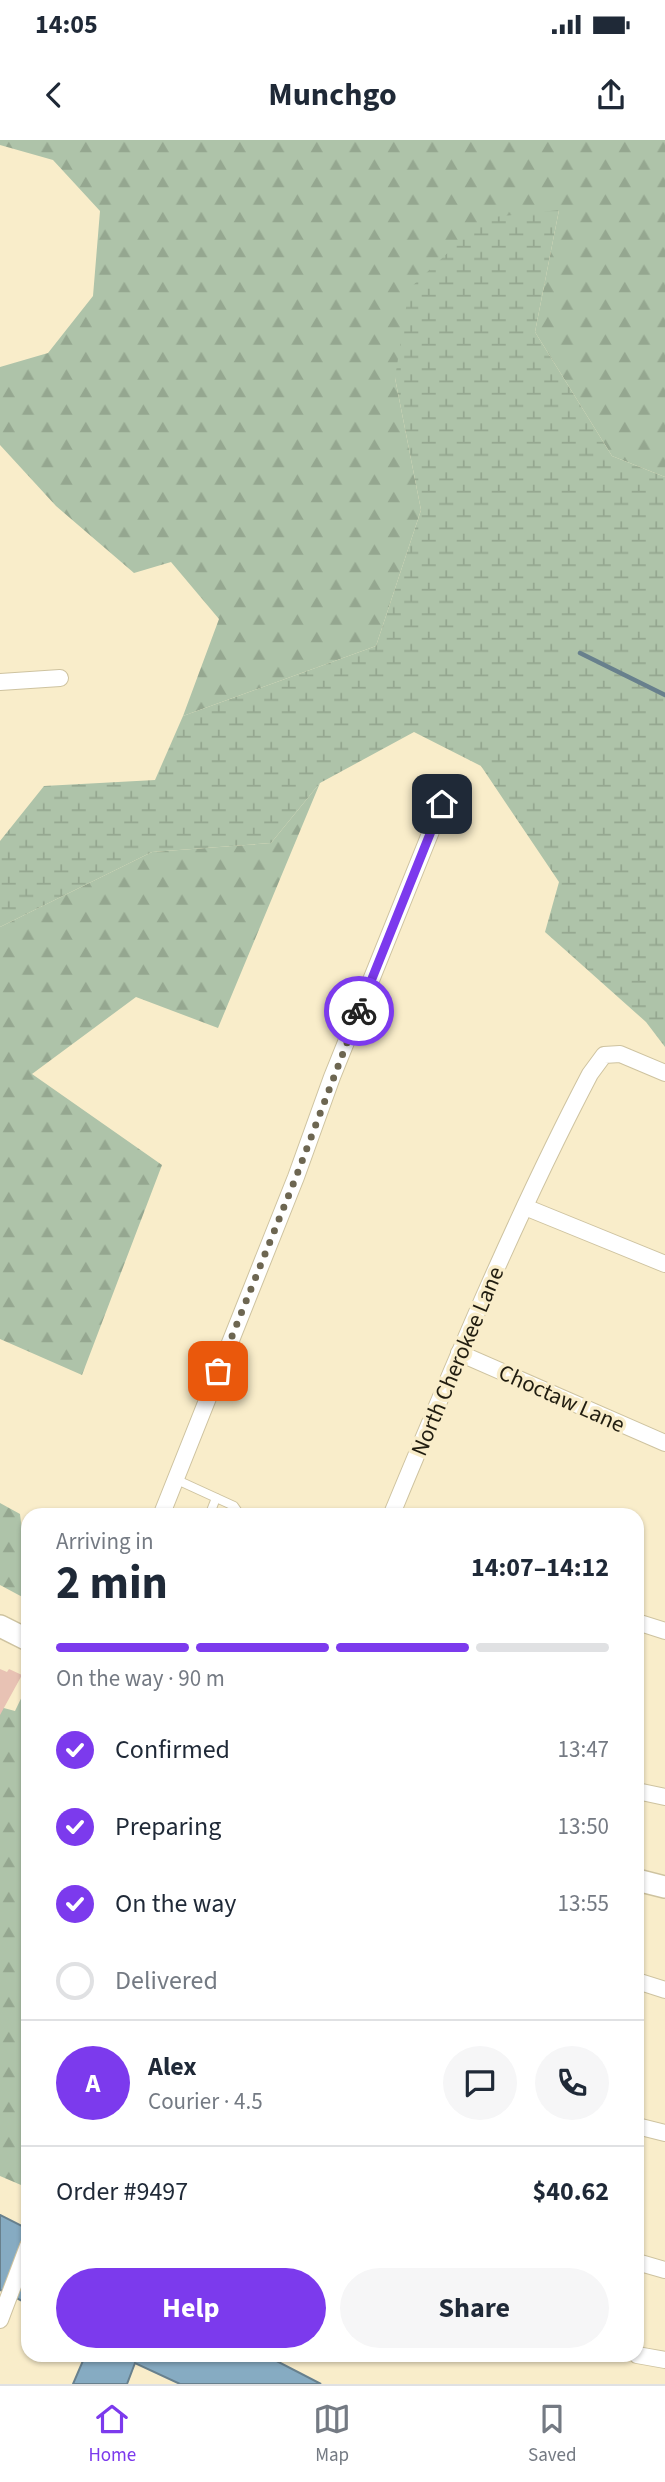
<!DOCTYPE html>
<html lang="en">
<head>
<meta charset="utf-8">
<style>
  body { margin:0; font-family:"Source Sans 3",sans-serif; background:#f6f6f7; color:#1f2937; height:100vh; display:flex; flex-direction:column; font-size:26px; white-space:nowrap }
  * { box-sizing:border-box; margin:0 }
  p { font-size:23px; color:#747a83 }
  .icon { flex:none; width:38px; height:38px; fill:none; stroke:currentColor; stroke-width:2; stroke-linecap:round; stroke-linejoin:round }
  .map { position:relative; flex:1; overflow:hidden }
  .side { position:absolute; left:21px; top:1368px; width:623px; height:854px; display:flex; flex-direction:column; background:#fff; border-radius:21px; box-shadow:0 2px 5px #0004 }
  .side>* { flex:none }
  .pin { position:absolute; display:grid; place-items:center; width:60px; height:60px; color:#fff; margin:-30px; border-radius:14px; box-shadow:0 4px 10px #0006 }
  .courier { position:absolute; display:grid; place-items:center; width:70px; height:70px; margin:-35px; border:5px solid #7c3aed; border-radius:50%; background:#fff; color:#222; box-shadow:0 2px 9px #0007 }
  .summary em { font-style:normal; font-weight:700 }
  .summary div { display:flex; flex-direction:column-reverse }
  .summary { display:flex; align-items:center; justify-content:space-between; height:119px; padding:0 35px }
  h1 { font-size:46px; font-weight:700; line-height:52px }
  .bar { display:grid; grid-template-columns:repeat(4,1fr); gap:10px 7px; align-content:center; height:84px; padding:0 35px }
  .bar i { height:9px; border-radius:5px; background:#e0e1e3 }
  .bar .current { background:#7c3aed }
  .bar p { grid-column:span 4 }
  .line { display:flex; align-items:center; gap:18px; padding:0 35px; border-top:2px solid #e0e1e3 }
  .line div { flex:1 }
  .round { display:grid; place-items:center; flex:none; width:74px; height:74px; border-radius:37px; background:#f6f6f7 }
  ol { padding:0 35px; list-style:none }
  li { display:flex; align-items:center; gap:21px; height:77px }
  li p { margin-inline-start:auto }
  li .icon { padding:7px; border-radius:50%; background:#7c3aed; color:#fff; stroke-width:4 }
  li:last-child { color:#747a83 }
  li i { width:38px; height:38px; border:4px solid #e0e1e3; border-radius:50% }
  .action { display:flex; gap:14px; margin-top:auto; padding:14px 35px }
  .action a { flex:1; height:80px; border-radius:42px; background:#7c3aed; color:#fff; font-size:28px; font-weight:700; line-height:80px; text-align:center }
  .action a+a { background:#f6f6f7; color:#1f2937 }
  .status { display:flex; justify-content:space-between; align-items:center; height:49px; padding:0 35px; background:#fff; direction:ltr }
  .status svg { height:19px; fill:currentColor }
  header { display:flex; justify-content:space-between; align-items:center; height:91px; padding:0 35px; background:#fff; font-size:32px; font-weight:700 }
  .menu { display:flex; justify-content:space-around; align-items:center; height:98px; border-top:2px solid #e0e1e3; background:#fff; font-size:19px; color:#747a83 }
  .menu a { display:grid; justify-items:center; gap:4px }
  .menu .current { color:#7c3aed }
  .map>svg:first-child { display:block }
  .forest { fill:url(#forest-firs) }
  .wetland { fill:url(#wetland-marsh) }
  .water { fill:#86abc2; stroke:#68808d; stroke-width:2 }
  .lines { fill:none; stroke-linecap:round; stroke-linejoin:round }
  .stream { stroke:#68808d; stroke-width:4.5 }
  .building { fill:#e8c2b4 }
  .service-casing { stroke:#cec3a0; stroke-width:10 }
  .minor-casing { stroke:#cec3a0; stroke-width:18 }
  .secondary-casing { stroke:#cec3a0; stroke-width:24 }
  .service { stroke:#fff; stroke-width:8 }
  .minor { stroke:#fff; stroke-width:16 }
  .secondary { stroke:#fff; stroke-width:21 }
  .done { stroke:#6d6651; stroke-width:7; stroke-dasharray:0 12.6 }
  .route { stroke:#7c3aed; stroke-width:9 }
  .labels { text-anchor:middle; stroke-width:7; stroke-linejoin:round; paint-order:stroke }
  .street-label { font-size:23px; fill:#211d10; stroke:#f9edca }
</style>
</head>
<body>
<div class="status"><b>14:05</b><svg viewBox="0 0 49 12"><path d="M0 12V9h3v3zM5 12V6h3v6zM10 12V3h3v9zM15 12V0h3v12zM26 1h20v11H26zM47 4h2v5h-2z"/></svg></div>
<header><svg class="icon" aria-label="back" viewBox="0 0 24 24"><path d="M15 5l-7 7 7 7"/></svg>Munchgo<svg class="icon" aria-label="share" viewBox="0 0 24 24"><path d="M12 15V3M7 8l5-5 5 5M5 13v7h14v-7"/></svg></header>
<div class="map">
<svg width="665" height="2244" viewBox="0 0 665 2244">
  <defs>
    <pattern id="forest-firs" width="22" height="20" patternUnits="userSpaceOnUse" patternTransform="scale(1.75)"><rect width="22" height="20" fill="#aec3a9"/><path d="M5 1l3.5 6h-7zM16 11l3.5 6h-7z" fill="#95a790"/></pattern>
    <pattern id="wetland-marsh" width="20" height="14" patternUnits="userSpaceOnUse" patternTransform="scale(1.75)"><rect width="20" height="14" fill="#aec3a9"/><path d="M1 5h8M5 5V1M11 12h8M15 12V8" fill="none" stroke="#95a790"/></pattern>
  </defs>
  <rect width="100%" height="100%" fill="#f9edca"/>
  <g class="forest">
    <polygon points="0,0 665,0 665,337 612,316 535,192 559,70 395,238 421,370 376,506 183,576 219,479 171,422 134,433 56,366 0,305 0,227 48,213 93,156 100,71 53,20 0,5"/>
    <polygon points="320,643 218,888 136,857 32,934 162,1025 82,1235 0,1199 0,787 152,712 271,703"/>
    <polygon points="0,1363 20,1374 28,1438 28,1460 0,1445"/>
    <polygon points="28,1544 28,2048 0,2036 0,1567 15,1571"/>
  </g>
  <polygon class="wetland" points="559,70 535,192 612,316 665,337 665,907 646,882 545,792 559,742 481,626 414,592 320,643 271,703 152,712 0,787 0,701 44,646 155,640 183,576 376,506 421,370 395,238 409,149 485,78"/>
  <g class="water">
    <polygon points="0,2075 28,2089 28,2164 0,2150"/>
    <polygon points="85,2216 267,2216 321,2244 180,2244 135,2223 127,2244 73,2244"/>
  </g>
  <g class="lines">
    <polyline class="stream" points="580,513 665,555"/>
  </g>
  <polygon class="building" points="0,1529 7,1532 9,1529 22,1535 0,1575"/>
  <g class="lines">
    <defs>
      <g id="service">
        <polyline points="175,1339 234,1366 241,1376"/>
        <polyline points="209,1376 216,1358"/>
      </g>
      <g id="minor">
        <polyline points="0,542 60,538"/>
        <polyline points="525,1067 665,1124"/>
        <polyline points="459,1213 665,1303"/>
        <polyline points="161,1376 296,1037 332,937 442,664"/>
        <path d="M391 1376C453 1227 515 1077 590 934L604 915 620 914 665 933"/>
        <polyline points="637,1482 665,1491"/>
        <polyline points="637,1651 665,1657"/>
        <polyline points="637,1841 665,1850"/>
        <polyline points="637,1986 665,1993"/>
        <polyline points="637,2122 665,2130"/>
        <polyline points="0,2180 28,2106"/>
        <polyline points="637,2215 665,2220"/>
      </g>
      <g id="secondary">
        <polyline points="0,1486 28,1500"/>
        <polyline points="637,1740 665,1747"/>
      </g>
    </defs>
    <use href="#service" class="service-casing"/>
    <use href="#minor" class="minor-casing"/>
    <use href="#secondary" class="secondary-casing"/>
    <use href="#service" class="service"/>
    <use href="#minor" class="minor"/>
    <use href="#secondary" class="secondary"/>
  </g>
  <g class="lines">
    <polyline class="done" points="218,1231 296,1037 359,871"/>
    <polyline class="route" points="359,871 442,664"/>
  </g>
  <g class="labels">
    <g class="street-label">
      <text transform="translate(457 1221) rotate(-67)" y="8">North Cherokee Lane</text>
      <text transform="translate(562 1258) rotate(24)" y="8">Choctaw Lane</text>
    </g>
  </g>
</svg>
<div class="pin" style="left:218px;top:1231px;background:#ea580c"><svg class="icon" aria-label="bag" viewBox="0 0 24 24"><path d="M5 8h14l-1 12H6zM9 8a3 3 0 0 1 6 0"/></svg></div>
<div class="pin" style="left:442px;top:664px;background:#1f2937"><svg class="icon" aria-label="home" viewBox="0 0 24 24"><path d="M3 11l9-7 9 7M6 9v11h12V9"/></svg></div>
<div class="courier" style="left:359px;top:871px"><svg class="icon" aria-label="bike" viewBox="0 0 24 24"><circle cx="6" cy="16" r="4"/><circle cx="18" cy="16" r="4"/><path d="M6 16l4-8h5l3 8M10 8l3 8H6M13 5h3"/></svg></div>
<section class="side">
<div class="summary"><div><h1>2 min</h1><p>Arriving in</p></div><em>14:07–14:12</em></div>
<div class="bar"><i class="current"></i><i class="current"></i><i class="current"></i><i></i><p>On the way · 90 m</p></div>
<ol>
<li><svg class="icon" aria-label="check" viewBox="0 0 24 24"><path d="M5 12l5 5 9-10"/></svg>Confirmed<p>13:47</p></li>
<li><svg class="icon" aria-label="check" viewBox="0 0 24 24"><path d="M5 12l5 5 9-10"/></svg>Preparing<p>13:50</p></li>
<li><svg class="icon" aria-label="check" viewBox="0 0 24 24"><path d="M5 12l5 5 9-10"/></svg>On the way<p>13:55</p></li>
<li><i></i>Delivered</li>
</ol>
<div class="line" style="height:126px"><b class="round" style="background:#7c3aed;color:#fff">A</b><div><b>Alex</b><p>Courier · 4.5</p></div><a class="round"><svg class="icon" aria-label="chat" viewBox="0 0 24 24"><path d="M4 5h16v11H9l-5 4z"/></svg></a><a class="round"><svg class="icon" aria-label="phone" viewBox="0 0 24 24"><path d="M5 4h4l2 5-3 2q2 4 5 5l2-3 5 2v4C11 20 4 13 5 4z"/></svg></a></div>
<div class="line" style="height:91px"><div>Order #9497</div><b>$40.62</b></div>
<div class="action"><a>Help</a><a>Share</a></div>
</section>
</div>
<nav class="menu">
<a class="current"><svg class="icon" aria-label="home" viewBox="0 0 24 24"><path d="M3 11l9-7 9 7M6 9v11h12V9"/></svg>Home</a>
<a><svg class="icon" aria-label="map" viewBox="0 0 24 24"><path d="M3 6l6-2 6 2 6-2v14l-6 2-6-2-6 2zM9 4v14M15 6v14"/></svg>Map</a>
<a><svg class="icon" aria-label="saved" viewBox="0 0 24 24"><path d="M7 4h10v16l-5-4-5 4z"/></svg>Saved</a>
</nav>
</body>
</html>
